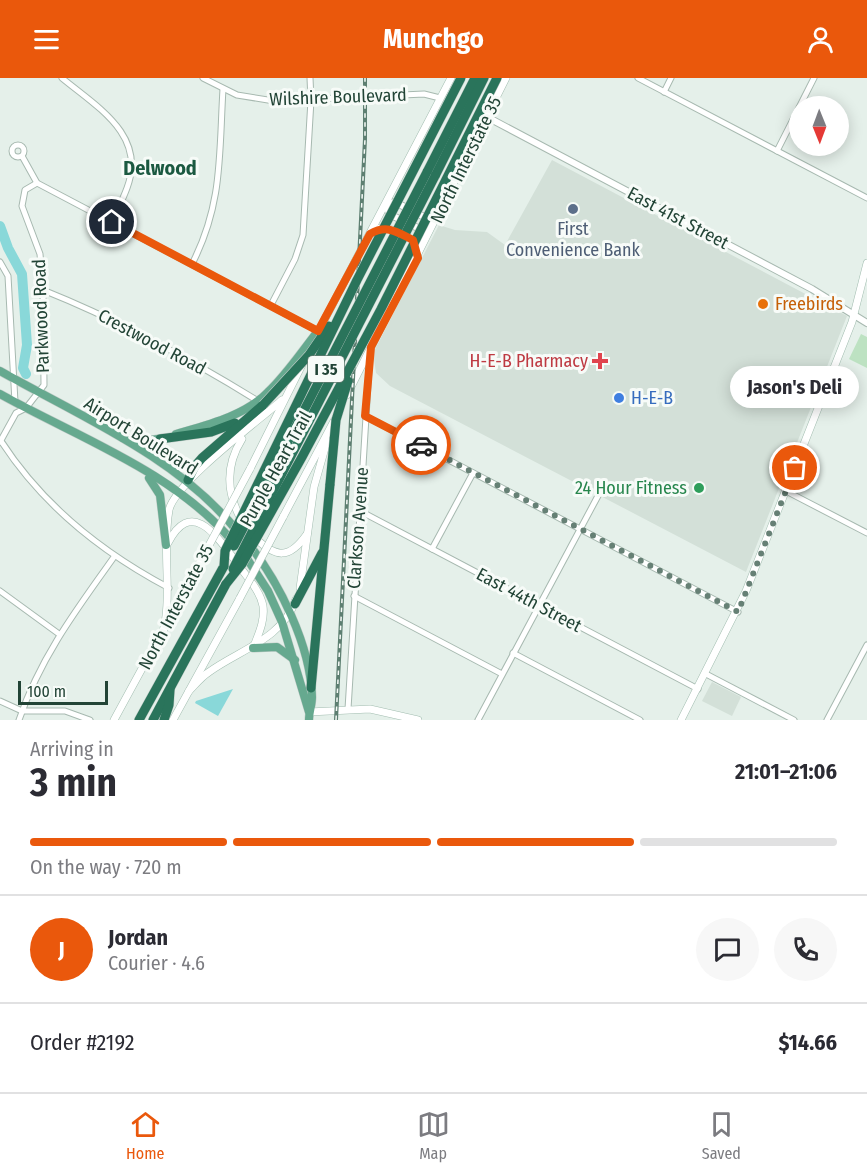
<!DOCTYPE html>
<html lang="en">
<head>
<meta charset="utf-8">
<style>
  body { margin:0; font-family:"Fira Sans Condensed",sans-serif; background:#f7f7f7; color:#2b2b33; height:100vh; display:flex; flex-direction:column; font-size:22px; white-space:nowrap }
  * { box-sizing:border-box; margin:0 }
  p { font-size:20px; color:#7c7c81 }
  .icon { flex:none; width:33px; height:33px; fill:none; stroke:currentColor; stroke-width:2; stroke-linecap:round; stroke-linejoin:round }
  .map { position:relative; height:642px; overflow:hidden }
  .side { display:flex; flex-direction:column; background:#fff; flex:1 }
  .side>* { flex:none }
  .needle { width:39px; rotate:179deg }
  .fabs { position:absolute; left:789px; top:18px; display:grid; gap:12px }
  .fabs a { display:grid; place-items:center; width:60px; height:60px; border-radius:50%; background:#fff; box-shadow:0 3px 15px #0003; font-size:30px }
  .scale { position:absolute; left:18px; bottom:15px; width:90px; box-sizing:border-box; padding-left:6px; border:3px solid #224436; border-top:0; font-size:16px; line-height:21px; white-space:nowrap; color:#224436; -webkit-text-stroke:4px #f7fbf8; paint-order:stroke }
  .pin { position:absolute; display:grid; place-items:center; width:51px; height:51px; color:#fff; margin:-26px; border:3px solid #fff; border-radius:50%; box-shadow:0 2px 6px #0007 }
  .courier { position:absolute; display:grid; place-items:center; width:60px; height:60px; margin:-30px; border:4px solid #ea580c; border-radius:50%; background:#fff; color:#222; box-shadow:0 2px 8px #0007 }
  .bubble { position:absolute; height:42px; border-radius:21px; background:#fff; box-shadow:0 3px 15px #0003; font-size:20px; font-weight:700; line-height:42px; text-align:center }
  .summary em { font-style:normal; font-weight:700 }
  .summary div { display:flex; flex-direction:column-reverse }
  .summary { display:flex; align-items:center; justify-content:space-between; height:102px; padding:0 30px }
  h1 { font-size:39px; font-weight:700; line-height:45px }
  .bar { display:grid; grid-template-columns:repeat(4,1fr); gap:9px 6px; align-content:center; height:72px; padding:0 30px }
  .bar i { height:8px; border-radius:4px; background:#e1e1e2 }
  .bar .on { background:#ea580c }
  .bar p { grid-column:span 4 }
  .line { display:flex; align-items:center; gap:15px; padding:0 30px; border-top:2px solid #e1e1e2 }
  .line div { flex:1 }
  .round { display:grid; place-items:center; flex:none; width:63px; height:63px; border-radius:32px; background:#f7f7f7 }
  header { display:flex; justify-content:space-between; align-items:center; height:78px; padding:0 30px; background:#ea580c; color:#fff; font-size:27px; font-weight:700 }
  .dock { display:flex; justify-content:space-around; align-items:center; height:84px; border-top:2px solid #e1e1e2; background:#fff; font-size:16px; color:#7c7c81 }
  .dock a { display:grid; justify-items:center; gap:3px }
  .dock .on { color:#ea580c }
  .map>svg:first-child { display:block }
  .built { fill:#d3e0d8 }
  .green { fill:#bde2c2 }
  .water { fill:#89d8d9 }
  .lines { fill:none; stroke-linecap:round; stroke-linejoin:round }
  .river { stroke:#89d8d9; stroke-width:10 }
  .minor-casing { stroke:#a7b9b0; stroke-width:7 }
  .tertiary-casing { stroke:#a7b9b0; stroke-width:8 }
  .secondary-casing { stroke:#a2bdb0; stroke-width:8 }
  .primary-casing { stroke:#c1cbc7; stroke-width:9 }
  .motorway-casing { stroke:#c1cbc7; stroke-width:10 }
  .minor { stroke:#fff; stroke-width:5 }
  .tertiary { stroke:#fff; stroke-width:6 }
  .secondary { stroke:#fff; stroke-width:7 }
  .primary { stroke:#66a98f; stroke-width:8 }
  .motorway { stroke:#2a745b; stroke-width:9 }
  .rail-casing { stroke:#5d7f71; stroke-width:4 }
  .rail { stroke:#f7fbf8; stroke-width:1.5; stroke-dasharray:4.5; stroke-linecap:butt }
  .secondary-bridge-casing { stroke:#a2bdb0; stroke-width:8; stroke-linecap:butt }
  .motorway-bridge-casing { stroke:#c1cbc7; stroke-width:10; stroke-linecap:butt }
  .secondary-bridge { stroke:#fff; stroke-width:7 }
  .motorway-bridge { stroke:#2a745b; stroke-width:9 }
  .done { stroke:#668075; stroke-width:6; stroke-dasharray:0 10.8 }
  .route { stroke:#ea580c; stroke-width:8 }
  .service-dot { fill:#5c6f8a; stroke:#f7fbf8; stroke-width:2 }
  .food-dot { fill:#e8710a; stroke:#f7fbf8; stroke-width:2 }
  .health-dot { fill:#e0444e; stroke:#f7fbf8; stroke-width:2 }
  .shop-dot { fill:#3f7fe0; stroke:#f7fbf8; stroke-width:2 }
  .leisure-dot { fill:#2e9e5b; stroke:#f7fbf8; stroke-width:2 }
  .labels { text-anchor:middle; stroke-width:6; stroke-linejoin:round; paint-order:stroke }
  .shield { fill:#f7fbf8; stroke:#627b70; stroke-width:1.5 }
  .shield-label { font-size:16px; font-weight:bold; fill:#224436 }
  .street-label { font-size:18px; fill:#224436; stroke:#f7fbf8 }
  .service-label { font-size:18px; fill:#4e5e75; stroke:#f7fbf8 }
  .food-label { font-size:18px; fill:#c56008; stroke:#f7fbf8; text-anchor:start }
  .health-label { font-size:18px; fill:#be3a42; stroke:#f7fbf8; text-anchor:end }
  .shop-label { font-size:18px; fill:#366cbe; stroke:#f7fbf8; text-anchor:start }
  .leisure-label { font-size:18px; fill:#27864d; stroke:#f7fbf8; text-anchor:end }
  .neighbourhood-label { font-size:20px; font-weight:bold; fill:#1b5941; stroke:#f7fbf8 }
</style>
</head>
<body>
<header><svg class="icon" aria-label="menu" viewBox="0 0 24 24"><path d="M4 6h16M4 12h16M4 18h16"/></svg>Munchgo<svg class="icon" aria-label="person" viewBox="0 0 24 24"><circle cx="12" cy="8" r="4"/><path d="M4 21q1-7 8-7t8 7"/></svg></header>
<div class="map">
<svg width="867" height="642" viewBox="0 0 867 642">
  <rect width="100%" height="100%" fill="#e5f0ea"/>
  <g class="built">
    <polygon points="552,82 847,238 746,494 390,308 376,295 373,275 439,147 455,152 487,154 505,167"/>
    <polygon points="712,604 741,619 732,638 702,623"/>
  </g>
  <polygon class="green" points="861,256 867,259 867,290 849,281"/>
  <polygon class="water" points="233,611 218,638 195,625 196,623"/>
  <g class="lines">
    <polyline class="river" points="0,148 8,170 22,196 27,267 23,290 26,296"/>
    <defs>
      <g id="minor">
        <path d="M62 0C97 29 147 57 127 110 123 121 117 133 112 144"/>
        <polyline points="203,0 237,17 274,23 424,16 440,20"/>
        <polyline points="638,0 867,120"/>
        <polyline points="664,14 671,0"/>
        <circle cx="18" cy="73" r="6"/>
        <polyline points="777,73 814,0"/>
        <polyline points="22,78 37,105 318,253"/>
        <polyline points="0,184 8,198 15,324"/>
        <path d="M192 186C223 126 219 76 223 11"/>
        <path d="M43 212C118 242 190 281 258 323"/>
        <polyline points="271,227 295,181 303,157 311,22 310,0"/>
        <polyline points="365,338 738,534"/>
        <path d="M1 363C43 428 101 474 169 510"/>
        <polyline points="0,364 16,335 26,330 44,307 43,212 40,176 22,128 25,112 37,105"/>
        <polyline points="786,413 867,455"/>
        <polyline points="360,433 698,611"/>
        <polyline points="432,471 473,395"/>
        <polyline points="0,513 59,556"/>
        <polyline points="354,518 502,596"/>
        <polyline points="513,575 640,642"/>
        <polyline points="706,596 794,642"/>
        <polyline points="0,623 22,633 65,633 90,642"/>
        <polyline points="348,631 370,274"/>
        <path d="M19 642C40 580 76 532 114 479"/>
        <polyline points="478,642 599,416"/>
        <polyline points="827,642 867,567"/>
      </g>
      <g id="tertiary">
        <polyline points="487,39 812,211 867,245"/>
        <polyline points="424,153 389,136 386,126 395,124 430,142"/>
      </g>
      <g id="secondary">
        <polyline points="380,150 388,150 413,162 418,180"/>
        <polyline points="316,258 451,0"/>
        <polyline points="347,317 506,0"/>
        <path d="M242 361C225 388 226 415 242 443"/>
        <polyline points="250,391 302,287"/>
        <polyline points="283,439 334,343"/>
        <path d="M254 459C276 480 289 482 307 456"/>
        <path d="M168 465C192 418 218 460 237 485 246 498 260 512 263 528 265 542 259 555 254 568"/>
        <polyline points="300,510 314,409 327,363"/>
        <path d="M164 551C172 511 162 472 169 432 175 405 257 344 282 322"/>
        <path d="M189 613C195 607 201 599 209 594 239 572 283 561 296 521"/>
        <polyline points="309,634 370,631 418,642"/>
        <polyline points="114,642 206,473"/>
        <polyline points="173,642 240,520"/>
        <polyline points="681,642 746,513 852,244 867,185"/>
      </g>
      <g id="primary">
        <path d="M0 293C82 339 179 380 238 454"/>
        <path d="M0 316C79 360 175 394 234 465"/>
        <path d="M176 356C207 347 245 338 268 314 287 296 302 273 318 253"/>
        <polyline points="123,360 151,362 164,360"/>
        <polyline points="149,400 160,417 166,467"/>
        <path d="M248 465C279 504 311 568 312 619 312 627 309 634 309 642"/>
        <polyline points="244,476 268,513 282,544 309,634"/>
        <polyline points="253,570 277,569 295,582"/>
      </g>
      <g id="motorway">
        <polyline points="427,94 475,0"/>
        <polyline points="435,98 484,0"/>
        <polyline points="160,361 211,354 235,345"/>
        <polyline points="188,402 195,388 202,380 263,327"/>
        <polyline points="295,526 322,475"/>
        <polyline points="311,610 330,406"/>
        <polyline points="139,642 224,488"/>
        <polyline points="153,642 226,506"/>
        <polyline points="164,642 169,627 170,612"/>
      </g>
    </defs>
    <use href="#minor" class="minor-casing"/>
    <use href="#tertiary" class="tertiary-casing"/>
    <use href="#secondary" class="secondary-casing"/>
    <use href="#primary" class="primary-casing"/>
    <use href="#motorway" class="motorway-casing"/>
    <use href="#minor" class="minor"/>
    <use href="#tertiary" class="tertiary"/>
    <use href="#secondary" class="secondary"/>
    <use href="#primary" class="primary"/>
    <use href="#motorway" class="motorway"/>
    <defs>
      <polyline id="rail" points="336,642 365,61 365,0"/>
    </defs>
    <use href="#rail" class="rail-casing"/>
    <use href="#rail" class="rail"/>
    <defs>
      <g id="secondary-bridge">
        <polyline points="206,473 250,391"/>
        <polyline points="240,520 283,439"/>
      </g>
      <g id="motorway-bridge">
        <polyline points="263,327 309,277 329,248"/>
        <polyline points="330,406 336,342 348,303"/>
        <polyline points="234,468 427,94"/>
        <polyline points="224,488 225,473 357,202 461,0"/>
        <polyline points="233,491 435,98"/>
        <polyline points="226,506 242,486 302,379 381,231 497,0"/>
      </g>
    </defs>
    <use href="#secondary-bridge" class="secondary-bridge-casing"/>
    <use href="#motorway-bridge" class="motorway-bridge-casing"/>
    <use href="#secondary-bridge" class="secondary-bridge"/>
    <use href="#motorway-bridge" class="motorway-bridge"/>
  </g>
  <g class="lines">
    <polyline class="done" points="421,367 738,534 795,390"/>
    <path class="route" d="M112 144 318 253 370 156C387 146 397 154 413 162L418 180 371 269 365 338 421 367"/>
  </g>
  <circle class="service-dot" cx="573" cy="131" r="6"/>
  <circle class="food-dot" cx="763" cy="226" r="6"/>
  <path class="health-dot" d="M597 274h6v6h6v6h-6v6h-6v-6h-6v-6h6z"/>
  <circle class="shop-dot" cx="619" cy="320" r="6"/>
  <circle class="leisure-dot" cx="699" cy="410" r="6"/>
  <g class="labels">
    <rect class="shield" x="308" y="278" width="36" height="26" rx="4.5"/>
    <g class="shield-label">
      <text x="326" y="297">I 35</text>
    </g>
    <g class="street-label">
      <text transform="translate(338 19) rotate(-2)" y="6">Wilshire Boulevard</text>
      <text transform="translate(466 82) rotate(-64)" y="6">North Interstate 35</text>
      <text transform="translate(678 140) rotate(28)" y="6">East 41st Street</text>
      <text transform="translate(41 238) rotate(-92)" y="6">Parkwood Road</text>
      <text transform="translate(152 264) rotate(28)" y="6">Crestwood Road</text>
      <text transform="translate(141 358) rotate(32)" y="6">Airport Boulevard</text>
      <text transform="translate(276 391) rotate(-61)" y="6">Purple Heart Trail</text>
      <text transform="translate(358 450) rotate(-86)" y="6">Clarkson Avenue</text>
      <text transform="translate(529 522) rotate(28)" y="6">East 44th Street</text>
      <text transform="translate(176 529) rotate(-62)" y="6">North Interstate 35</text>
    </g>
    <g class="service-label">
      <text x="573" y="157">First<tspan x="573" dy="21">Convenience Bank</tspan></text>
    </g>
    <g class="food-label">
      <text x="775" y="232">Freebirds</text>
    </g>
    <g class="health-label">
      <text x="588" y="289">H-E-B Pharmacy</text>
    </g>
    <g class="shop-label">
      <text x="631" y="326">H-E-B</text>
    </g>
    <g class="leisure-label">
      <text x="687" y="416">24 Hour Fitness</text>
    </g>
    <g class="neighbourhood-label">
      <text x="160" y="97">Delwood</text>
    </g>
  </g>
</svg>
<div class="fabs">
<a><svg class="needle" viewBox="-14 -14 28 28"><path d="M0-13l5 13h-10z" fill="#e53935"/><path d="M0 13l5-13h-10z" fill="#7c7c81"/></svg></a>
</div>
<div class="scale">100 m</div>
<div class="pin" style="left:795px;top:390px;background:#ea580c"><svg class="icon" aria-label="bag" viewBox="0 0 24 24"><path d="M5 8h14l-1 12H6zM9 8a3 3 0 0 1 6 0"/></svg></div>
<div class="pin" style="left:112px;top:144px;background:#1f2937"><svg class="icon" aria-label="home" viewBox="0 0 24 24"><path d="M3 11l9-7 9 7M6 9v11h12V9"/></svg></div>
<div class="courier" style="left:421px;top:367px"><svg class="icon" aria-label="car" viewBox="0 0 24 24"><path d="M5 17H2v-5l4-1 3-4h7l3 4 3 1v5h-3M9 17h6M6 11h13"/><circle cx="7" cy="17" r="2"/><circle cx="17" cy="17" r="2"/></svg></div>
<div class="bubble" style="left:730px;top:288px;width:129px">Jason's Deli</div>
</div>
<section class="side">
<div class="summary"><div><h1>3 min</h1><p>Arriving in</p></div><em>21:01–21:06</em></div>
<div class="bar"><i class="on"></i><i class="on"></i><i class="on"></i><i></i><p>On the way · 720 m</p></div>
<div class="line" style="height:108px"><b class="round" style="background:#ea580c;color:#fff">J</b><div><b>Jordan</b><p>Courier · 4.6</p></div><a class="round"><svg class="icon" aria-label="chat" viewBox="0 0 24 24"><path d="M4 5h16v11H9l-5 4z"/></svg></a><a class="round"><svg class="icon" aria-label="phone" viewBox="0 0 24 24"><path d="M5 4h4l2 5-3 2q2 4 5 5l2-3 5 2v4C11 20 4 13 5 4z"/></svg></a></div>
<div class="line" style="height:78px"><div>Order #2192</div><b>$14.66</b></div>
</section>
<nav class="dock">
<a class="on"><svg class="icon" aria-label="home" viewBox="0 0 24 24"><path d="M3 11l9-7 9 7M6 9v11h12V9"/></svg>Home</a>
<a><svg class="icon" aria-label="map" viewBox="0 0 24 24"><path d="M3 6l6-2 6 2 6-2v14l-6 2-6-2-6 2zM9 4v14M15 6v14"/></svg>Map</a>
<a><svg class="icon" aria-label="saved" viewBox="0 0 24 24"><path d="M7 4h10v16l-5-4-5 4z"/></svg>Saved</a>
</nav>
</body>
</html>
